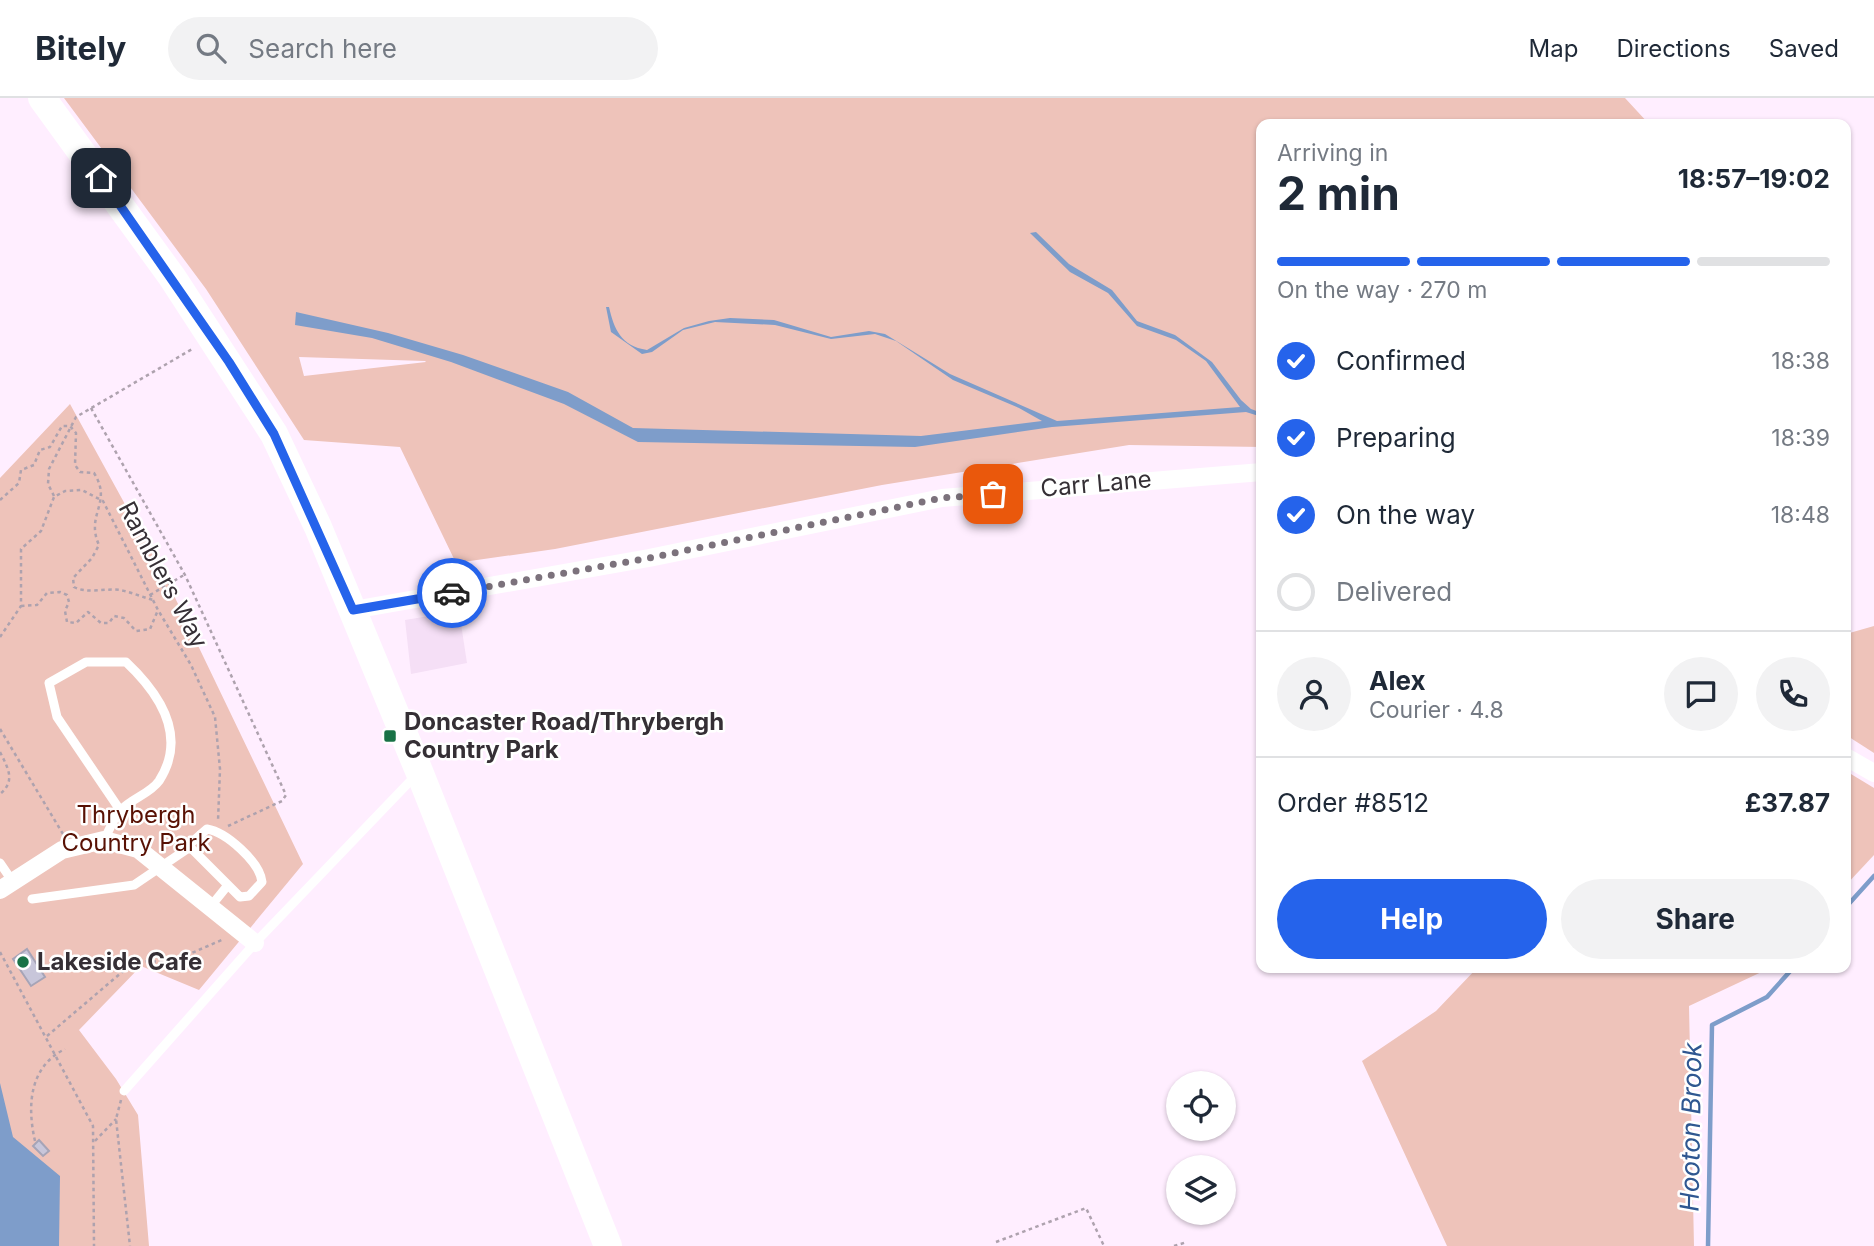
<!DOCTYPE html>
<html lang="en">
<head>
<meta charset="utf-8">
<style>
  body { margin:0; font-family:Inter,sans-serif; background:#f2f2f3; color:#1f2937; height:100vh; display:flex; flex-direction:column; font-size:26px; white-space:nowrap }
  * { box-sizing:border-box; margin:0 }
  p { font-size:23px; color:#747a83 }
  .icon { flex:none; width:38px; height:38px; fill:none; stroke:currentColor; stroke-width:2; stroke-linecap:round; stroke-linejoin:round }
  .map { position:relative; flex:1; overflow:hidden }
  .drawer { position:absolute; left:1256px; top:21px; width:595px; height:854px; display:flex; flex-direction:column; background:#fff; border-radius:14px; box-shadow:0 2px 5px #0004 }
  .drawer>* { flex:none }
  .controls { position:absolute; left:1166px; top:973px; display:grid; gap:14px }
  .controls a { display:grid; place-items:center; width:70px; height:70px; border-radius:50%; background:#fff; box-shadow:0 2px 5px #0004; font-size:35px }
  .pin { position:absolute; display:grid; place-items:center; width:60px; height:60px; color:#fff; margin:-30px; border-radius:14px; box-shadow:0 4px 10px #0006 }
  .courier { position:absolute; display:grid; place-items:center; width:70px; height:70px; margin:-35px; border:5px solid #2563eb; border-radius:50%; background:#fff; color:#222; box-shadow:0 2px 9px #0007 }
  .summary em { font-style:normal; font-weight:700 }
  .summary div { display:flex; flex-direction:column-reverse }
  .summary { display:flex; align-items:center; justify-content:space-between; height:119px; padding:0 21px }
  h1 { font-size:46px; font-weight:700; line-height:52px }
  .bar { display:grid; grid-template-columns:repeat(4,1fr); gap:10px 7px; align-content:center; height:84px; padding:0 21px }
  .bar i { height:9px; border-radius:5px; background:#e0e1e3 }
  .bar .active { background:#2563eb }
  .bar p { grid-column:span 4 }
  .line { display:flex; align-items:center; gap:18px; padding:0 21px; border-top:2px solid #e0e1e3 }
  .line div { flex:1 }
  .round { display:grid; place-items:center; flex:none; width:74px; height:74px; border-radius:37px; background:#f2f2f3 }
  ol { padding:0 21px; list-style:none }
  li { display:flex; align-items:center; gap:21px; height:77px }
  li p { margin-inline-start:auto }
  li .icon { padding:7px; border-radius:50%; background:#2563eb; color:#fff; stroke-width:4 }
  li:last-child { color:#747a83 }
  li i { width:38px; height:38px; border:4px solid #e0e1e3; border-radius:50% }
  .primary-button { display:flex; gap:14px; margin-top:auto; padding:14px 21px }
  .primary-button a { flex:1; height:80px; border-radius:42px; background:#2563eb; color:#fff; font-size:28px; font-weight:700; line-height:80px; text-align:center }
  .primary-button a+a { background:#f2f2f3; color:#1f2937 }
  header { display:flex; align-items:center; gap:42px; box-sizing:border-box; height:98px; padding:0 35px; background:#fff; border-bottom:2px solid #e0e1e3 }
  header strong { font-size:33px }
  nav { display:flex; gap:38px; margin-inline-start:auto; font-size:24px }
  .search { width:490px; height:63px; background:#f2f2f3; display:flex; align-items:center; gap:18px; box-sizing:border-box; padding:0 24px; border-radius:38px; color:#747a83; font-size:26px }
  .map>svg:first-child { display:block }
  .built { fill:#f5dff6 }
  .green { fill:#eec3ba; fill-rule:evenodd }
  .water { fill:#7e9dca }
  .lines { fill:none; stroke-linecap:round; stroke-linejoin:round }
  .stream { stroke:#7e9dca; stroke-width:4.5 }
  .building { fill:#c8c6da; stroke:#a6a4b7; stroke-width:2 }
  .path { stroke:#aea2ae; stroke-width:2.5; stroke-dasharray:3.5 3.5; stroke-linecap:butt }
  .lane { stroke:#fff; stroke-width:9 }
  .street { stroke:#fff; stroke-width:18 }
  .primary { stroke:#fff; stroke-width:28 }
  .done { stroke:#7c727c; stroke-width:7; stroke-dasharray:0 12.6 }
  .route { stroke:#2563eb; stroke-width:9 }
  .poi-dot { fill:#187246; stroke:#fff; stroke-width:2.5 }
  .labels { text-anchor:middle; stroke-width:5; stroke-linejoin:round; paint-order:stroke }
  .street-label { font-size:24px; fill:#352f35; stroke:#fff }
  .poi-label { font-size:24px; font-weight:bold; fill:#352f35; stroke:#fff; text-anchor:start }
  .park-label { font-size:24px; fill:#581104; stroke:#fff }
  .water-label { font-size:26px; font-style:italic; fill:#2f5791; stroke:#fff }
</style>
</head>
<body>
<header>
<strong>Bitely</strong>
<div class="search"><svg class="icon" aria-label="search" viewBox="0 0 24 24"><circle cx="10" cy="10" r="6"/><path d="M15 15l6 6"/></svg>Search here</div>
<nav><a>Map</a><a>Directions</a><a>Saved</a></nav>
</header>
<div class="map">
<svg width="1874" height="1148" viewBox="0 0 1874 1148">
  <rect width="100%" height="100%" fill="#fef"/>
  <polygon class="built" points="459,513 467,565 411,576 405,522"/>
  <g class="green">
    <path d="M64 0H1625L1649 26H1262V349L1129 347 882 387 555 451 456 465 400 349 304 342 206 191ZM299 259 425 263 426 264 304 278Z"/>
    <polygon points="70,306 166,481 303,766 199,892 141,868 79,932 116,981 138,1017 149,1148 0,1148 0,380"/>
    <polygon points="1874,528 1874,655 1846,637 1846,536"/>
    <polygon points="1846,673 1874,690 1874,757 1846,787"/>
    <polygon points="1477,870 1770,870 1689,908 1694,1148 1447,1148 1362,963 1436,913"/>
  </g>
  <g class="water">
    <path d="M1036 134 1069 166 1112 192 1137 223 1175 237 1212 264 1241 302 1251 311 1262 315V319L1246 314 1052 329 915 349 638 344 564 306 451 264 372 240 295 227 296 214 388 235 463 257 568 294 633 330 921 338 1042 323 1019 310 953 282 896 243 875 236 831 241 775 227 715 224 683 232 652 254 642 256 611 234 606 209H609C614 231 621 248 647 252L684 230 709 223 730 220 774 222 831 239 869 233 885 236 950 276 1057 323 1240 309 1206 263 1176 242 1137 228 1108 195 1070 174 1030 135Z"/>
    <polygon points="0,985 13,1039 60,1078 59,1148 0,1148"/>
  </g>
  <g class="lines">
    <g class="stream">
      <polyline points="1846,809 1874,778"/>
      <polyline points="1708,1148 1712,927 1767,899 1793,870"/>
    </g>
  </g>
  <g class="building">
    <polygon points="27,851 45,879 31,888 13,861"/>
    <polygon points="39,1042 49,1053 43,1058 33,1048"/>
  </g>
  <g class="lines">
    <g class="path">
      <polyline points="91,310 185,477 286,697 282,703 228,728"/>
      <polyline points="54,398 48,386 49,371 76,319 194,250"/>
      <path d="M0 402 19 385 21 372 34 367 40 352 50 349 62 328H70L76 335 75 367 80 374 94 375C113 405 85 416 99 447L92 460 73 480 74 489C87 496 104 490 120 492 131 494 142 499 153 502"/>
      <polyline points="150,497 184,477"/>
      <polyline points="21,508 37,507 47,495 60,494 67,497 69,504 65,513 67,524 76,525 88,514 101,525 109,525 114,518 124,520 136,533 150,531 158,512"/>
      <polyline points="0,539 21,508 21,451 41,433 54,399 65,393 82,392 103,403 158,512 191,567 215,619 220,671 218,723"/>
      <polyline points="0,631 63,736"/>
      <path d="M0 654C8 670 16 683 0 696"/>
      <polyline points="0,854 93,1028 94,1148"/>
      <polyline points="47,938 135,863 171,864 224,841"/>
      <polyline points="121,1002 116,1021 130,1148"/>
      <path d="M35 1043C27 1008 29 969 65 951"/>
      <polyline points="95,1043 116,1021"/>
      <polyline points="996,1144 1086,1110 1104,1148"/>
      <polyline points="1174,1148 1187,1144"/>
    </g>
    <g class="lane">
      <path d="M104 742C109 733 113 721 120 713 130 701 150 696 159 683 188 638 160 596 126 564H86L49 585 57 619 120 712"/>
      <polyline points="0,765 13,784"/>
      <polyline points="32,801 134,787 190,749"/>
      <path d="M211 808 228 787 240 799 249 798 262 784C260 764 226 734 207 731L191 745 190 749 228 787"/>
      <polyline points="124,993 255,845 417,676"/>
    </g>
    <g class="street">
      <polyline points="353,512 649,460 942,400 1262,374"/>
      <polyline points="1846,659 1874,675"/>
      <polyline points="0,792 62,752 104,742 138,751 255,845"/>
    </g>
    <polyline class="primary" points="42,0 172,179 274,336 318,429 419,673 608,1148"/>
  </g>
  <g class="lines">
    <polyline class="done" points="452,495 649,460 942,400 993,396"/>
    <polyline class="route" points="101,80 229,264 274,336 353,512 452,495"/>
  </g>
  <g class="poi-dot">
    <rect x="383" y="631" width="14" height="14" rx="3.5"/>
    <circle cx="23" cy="864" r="7"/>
  </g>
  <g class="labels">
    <g class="street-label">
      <text transform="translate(1096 386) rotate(-5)" y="8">Carr Lane</text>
      <text transform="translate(163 477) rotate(62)" y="8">Ramblers Way</text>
    </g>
    <g class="poi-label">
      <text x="404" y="632">Doncaster Road/Thrybergh<tspan x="404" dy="28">Country Park</tspan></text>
      <text x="37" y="872">Lakeside Cafe</text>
    </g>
    <g class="park-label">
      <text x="136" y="725">Thrybergh<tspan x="136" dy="28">Country Park</tspan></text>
    </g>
    <g class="water-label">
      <text transform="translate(1691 1029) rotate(-89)" y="9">Hooton Brook</text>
    </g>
  </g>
</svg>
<div class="controls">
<a><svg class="icon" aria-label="locate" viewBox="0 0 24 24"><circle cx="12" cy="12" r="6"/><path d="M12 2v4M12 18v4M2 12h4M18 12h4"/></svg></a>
<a><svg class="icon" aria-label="layers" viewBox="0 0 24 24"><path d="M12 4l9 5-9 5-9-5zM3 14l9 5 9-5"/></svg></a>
</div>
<div class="pin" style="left:993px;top:396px;background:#ea580c"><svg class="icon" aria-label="bag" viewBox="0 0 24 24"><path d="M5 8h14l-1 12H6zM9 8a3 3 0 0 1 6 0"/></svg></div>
<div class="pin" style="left:101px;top:80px;background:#1f2937"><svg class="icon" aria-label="home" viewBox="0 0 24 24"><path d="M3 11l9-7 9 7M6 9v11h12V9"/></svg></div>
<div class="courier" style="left:452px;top:495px"><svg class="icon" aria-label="car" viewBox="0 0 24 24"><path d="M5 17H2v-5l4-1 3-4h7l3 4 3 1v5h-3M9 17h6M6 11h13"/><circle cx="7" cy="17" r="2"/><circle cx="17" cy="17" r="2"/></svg></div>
<section class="drawer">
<div class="summary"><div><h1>2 min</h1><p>Arriving in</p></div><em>18:57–19:02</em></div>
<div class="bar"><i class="active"></i><i class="active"></i><i class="active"></i><i></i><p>On the way · 270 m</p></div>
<ol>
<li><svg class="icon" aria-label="check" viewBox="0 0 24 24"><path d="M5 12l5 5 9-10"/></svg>Confirmed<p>18:38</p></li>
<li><svg class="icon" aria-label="check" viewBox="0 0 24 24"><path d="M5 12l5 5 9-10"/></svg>Preparing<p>18:39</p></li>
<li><svg class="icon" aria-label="check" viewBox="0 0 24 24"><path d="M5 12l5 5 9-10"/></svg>On the way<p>18:48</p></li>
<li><i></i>Delivered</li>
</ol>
<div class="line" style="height:126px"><a class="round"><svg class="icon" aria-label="person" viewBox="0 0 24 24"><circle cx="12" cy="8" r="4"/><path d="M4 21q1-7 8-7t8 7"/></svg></a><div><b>Alex</b><p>Courier · 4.8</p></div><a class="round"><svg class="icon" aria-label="chat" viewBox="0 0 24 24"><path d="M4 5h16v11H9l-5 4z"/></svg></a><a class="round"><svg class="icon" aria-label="phone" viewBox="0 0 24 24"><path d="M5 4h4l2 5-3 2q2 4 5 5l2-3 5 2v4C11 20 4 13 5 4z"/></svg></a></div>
<div class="line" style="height:91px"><div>Order #8512</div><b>£37.87</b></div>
<div class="primary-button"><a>Help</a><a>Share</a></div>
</section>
</div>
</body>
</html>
